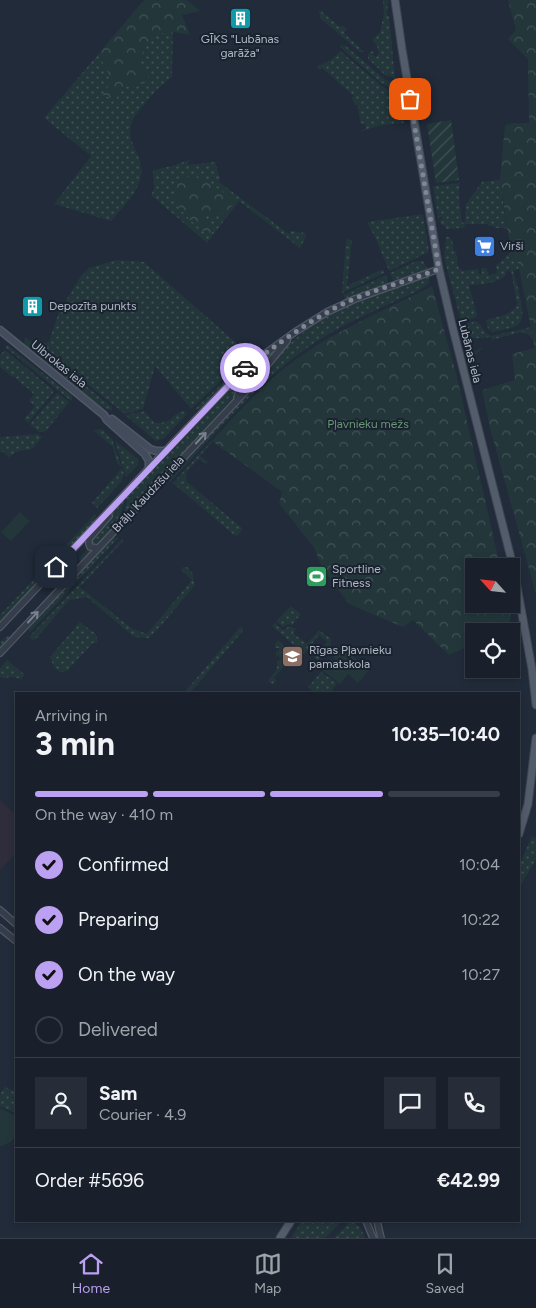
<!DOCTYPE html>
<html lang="en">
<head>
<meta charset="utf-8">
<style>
  body { margin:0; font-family:Figtree,sans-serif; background:#262d38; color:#f1f3f6; height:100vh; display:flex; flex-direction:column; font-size:19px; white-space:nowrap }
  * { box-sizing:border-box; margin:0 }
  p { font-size:16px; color:#9fa3a9 }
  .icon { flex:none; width:28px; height:28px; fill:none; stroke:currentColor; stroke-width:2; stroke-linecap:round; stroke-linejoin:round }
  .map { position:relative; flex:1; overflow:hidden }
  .sheet { position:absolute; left:15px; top:692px; width:505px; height:530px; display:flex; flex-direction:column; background:#19202c; border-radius:0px; box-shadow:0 2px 8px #0003,0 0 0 1px #373e48 }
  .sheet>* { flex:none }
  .needle { width:32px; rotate:297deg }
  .tools { position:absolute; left:465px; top:558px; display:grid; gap:10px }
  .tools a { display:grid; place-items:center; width:55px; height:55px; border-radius:0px; background:#19202c; box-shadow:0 2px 8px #0003,0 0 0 1px #373e48; font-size:25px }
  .pin { position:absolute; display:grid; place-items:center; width:42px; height:42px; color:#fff; margin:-21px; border-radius:10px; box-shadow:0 2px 8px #0006 }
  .courier { position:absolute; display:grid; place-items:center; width:50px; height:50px; margin:-25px; border:4px solid #bca0f2; border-radius:50%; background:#fff; color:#222; box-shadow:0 1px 6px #0007 }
  .headline em { font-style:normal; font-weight:700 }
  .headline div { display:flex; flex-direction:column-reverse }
  .headline { display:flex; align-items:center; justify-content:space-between; height:85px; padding:0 20px }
  h1 { font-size:32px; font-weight:700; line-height:38px }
  .bar { display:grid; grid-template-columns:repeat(4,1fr); gap:8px 5px; align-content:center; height:60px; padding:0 20px }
  .bar i { height:6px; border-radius:4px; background:#373e48 }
  .bar .on { background:#bca0f2 }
  .bar p { grid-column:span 4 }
  .line { display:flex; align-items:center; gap:12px; padding:0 20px; border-top:1px solid #373e48 }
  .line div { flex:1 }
  .round { display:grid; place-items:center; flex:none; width:52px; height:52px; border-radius:0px; background:#262d38 }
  ol { padding:0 20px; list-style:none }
  li { display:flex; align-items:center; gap:15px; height:55px }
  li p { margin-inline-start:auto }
  li .icon { padding:5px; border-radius:50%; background:#bca0f2; color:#111; stroke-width:4 }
  li:last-child { color:#9fa3a9 }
  li i { width:28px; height:28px; border:2px solid #373e48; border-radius:50% }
  .tabs { display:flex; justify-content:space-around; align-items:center; height:70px; border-top:1px solid #373e48; background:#19202c; font-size:14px; color:#9fa3a9 }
  .tabs a { display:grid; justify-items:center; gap:2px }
  .tabs .on { color:#bca0f2 }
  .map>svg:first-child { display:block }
  .medical { fill:#2f2d3b }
  .grass { fill:url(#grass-dots); fill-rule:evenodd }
  .forest { fill:url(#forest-crowns) }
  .garden { fill:url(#garden-furrows) }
  .pitch { fill:#23373b }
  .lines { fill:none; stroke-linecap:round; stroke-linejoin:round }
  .tertiary-casing { stroke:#505865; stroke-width:8 }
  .secondary-casing { stroke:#505865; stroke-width:9 }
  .primary-casing { stroke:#3e4653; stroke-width:9 }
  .tertiary { stroke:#353d4a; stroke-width:5.5 }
  .secondary { stroke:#434c5d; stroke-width:6 }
  .primary { stroke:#535c6a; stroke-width:7 }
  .oneway { stroke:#79818e }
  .done { stroke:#7e8795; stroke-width:5; stroke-dasharray:0 9 }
  .route { stroke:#bca0f2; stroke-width:6 }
  .labels { text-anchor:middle; stroke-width:4; stroke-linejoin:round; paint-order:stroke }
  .poi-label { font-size:12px; fill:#b0b8c6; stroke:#1a222f; text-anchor:start }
  .street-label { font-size:12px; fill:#b0b8c6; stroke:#1a222f }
  .park-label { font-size:12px; fill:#679774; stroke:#1a222f }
</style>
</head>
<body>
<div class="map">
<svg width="536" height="1238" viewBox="0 0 536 1238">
  <defs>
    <pattern id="grass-dots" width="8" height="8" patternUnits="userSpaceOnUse" patternTransform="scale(1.25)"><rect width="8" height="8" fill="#23373b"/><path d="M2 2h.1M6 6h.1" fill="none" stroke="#405256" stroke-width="1.8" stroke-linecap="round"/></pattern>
    <pattern id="forest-crowns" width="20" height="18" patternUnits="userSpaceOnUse" patternTransform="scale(1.25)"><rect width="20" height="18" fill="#23373b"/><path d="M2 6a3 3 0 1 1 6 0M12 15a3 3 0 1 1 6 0" fill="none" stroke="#405256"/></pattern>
    <pattern id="garden-furrows" width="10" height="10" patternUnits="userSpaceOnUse" patternTransform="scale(1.25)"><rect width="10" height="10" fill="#23373b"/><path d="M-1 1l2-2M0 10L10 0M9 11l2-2" fill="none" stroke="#405256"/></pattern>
  </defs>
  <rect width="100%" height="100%" fill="#212b3a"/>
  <polygon class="medical" points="0,800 16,815 16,853 0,870"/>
  <g class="grass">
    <polygon points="383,0 388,0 387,16 389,16 395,78 385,75 368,59 368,55 371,51 374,52 372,54 376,57 379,53 377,46 372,40 380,32 383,18 384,17"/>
    <path d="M140 5 173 33 172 77C161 84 135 112 131 124 130 129 130 135 131 139 135 152 144 162 141 176 138 193 122 208 111 221L54 204 91 156 44 118Z"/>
    <polygon points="319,11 321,11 339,26 344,26 347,29 344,33 364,52 360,52 320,18"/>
    <polygon points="341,45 346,46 384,79 399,85 400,93 380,82 340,47"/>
    <polygon points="340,51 382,86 401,97 404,123 381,125 360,132 366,128 365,124 359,123 360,121 358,105 355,105 352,98 354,96 322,68 319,70 318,66 331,60"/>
    <path d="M189 160 188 165 215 162 220 179 219 182 289 234 291 231 305 233 306 237 300 248 239 201 207 243 151 195 154 189 153 170 172 166ZM233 204C215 222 221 213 200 215L209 236 181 210Z"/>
    <path d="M500 180 507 230 503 228H495L494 226H488V224H465L464 228 446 229 445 226 442 225 439 220H442V217L438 218 433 186 460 183C458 191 461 213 462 223L465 222 466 204 482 182Z"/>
    <polygon points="423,214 429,252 389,271 376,239 367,222"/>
    <path d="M446 237H449L452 240 454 251H456L458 267 463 271 478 269 479 274H482L481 268H486L489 275 497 273 496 266 511 252 514 257 517 258 519 269 513 271C516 281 528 317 519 324 513 329 501 330 493 332L488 329 486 320C496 317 513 315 517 304L511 271H506V275C499 283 479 285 469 285L477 315 474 318 461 321 444 258Z"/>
    <polygon points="346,239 352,240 347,286 383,269 384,273 342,293"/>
    <polygon points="117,260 144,262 249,354 191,409 155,366 143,409 125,414 38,345 49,342 59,312 81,276 89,268"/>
    <polygon points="416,261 423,261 428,270 393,281 390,273"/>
    <polygon points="386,275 388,282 386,284 346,300 343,295"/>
    <path d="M429 276V283L422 289C387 306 349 320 316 342 259 379 216 433 170 482L169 481V476L281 352C312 320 351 303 393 288 405 284 417 278 429 276Z"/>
    <path d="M476 321C482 325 484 333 491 336L531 327 535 343 529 335 522 332 495 339 488 343 492 340 491 337 469 339 472 353 481 348 482 349 472 357 463 325Z"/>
    <polygon points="25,337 112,407 112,411 99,405 24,344"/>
    <polygon points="283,342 243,391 240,386 235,382 256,363"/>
    <polygon points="7,345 72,396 72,400 71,401 5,347"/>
    <polygon points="5,350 53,390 53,393 28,423 24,419 35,406 29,401 34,395 31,391 18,381 18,380 13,376 12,377 0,367 0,355"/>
    <polygon points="251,356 252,360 202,408 194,410"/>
    <polygon points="229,389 234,389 237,394 235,397 125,515 124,513 127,500 125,498"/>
    <polygon points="57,393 69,402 46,431 39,432 30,424"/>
    <path d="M144 411 155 423C174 424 171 413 184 411L187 414 164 438 156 441 125 415Z"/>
    <polygon points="102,429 112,439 124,474 121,482 97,508 92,503 122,468 117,463 113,447 93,430"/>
    <polygon points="38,434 42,437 32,449 16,452 9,457 3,452 0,452 0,437"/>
    <polygon points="115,441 139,460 137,466 126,477"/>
    <path d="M211 441 212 442 200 456 208 462 206 464 199 459C192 466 183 472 187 482L242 528V530L237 536 234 535 173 483Z"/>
    <polygon points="123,500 124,501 121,514 123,516 100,543 93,544 91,539"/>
    <polygon points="95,514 96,516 94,523 42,578 38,575"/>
    <polygon points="112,538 118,538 29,633 29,626"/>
    <polygon points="122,539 124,540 80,587 131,628 147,634 192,580 181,570 183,567 187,567 192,572 195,585 165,621 149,638 134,637 87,597 69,600 36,639 32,640 29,637"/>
    <polygon points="88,549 92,551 0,648 0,642 4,638 11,635 80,562 79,558"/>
    <polygon points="37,576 41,579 0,624 0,615"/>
    <polygon points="291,606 301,614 292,625 288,624 283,627 276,621"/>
    <polygon points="80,622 96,634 98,643 93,643 67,671 60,672 54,667 50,657"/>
    <polygon points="275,623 283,630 288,627 292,627 296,629 293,633 307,644 319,630 331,639 331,646 318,661 314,657 327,642 319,635 304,654 272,626"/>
    <polygon points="240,627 243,628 243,631 191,692 184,693"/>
    <polygon points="278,640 297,657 293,662 289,660 274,678 277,681 272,684 268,681 277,669 277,661 280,660 279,655 276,656 276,651 279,651 279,648 275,648 275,644"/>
    <polygon points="7,660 25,675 21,679 13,677 2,678 0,677 0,668"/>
    <polygon points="321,672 337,683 330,694 315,694 308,687"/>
    <polygon points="532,836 536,838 536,860 519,887 519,866"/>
    <polygon points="5,1087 16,1092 16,1113 0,1106 0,1094"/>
    <polygon points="302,1221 342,1221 325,1238 291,1238"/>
    <polygon points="351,1221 353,1221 360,1227 365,1238 334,1238"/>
  </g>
  <g class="forest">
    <polygon points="144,0 187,0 200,11 182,15 190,35 174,32 152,34 138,62 151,81 121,88 116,100 103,95 110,83 107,69 98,55"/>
    <polygon points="508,0 536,0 536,594 490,428 482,390 515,380 512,354 535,348 517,258 514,257 511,252 500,180 505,125 514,123 529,123 528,59 508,39 516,30"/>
    <path d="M185 177 203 178 234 200V204C215 222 221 213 200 215L201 218 215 229 209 236C194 224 156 194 185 177Z"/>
    <path d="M432 286 456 373 500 566H474V604H509L511 615 507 631H474V644L449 655 413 620 403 627 349 604 322 568 314 547 279 504 282 492 212 441C237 414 262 385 291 363 334 331 385 310 432 286Z"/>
  </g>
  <polygon class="garden" points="451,120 459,180 436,183 427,124"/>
  <g class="pitch">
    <polygon points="20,512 30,521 11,541 1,532"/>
    <polygon points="345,649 369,670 358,683 348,674 340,684 322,670 331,659 346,671 333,657 339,650 342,651"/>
    <path d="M0 1108 16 1116C14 1130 21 1141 1 1146H0Z"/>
  </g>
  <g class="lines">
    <defs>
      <g id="tertiary">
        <polyline points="227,387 233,386 237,388 239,392 237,397"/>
        <polyline points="98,548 90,547 89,544 89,539 109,516"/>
        <polyline points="0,627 149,468 244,369 295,332 327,312 355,299 439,269"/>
        <polyline points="0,653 244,393 287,341"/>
        <polyline points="0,910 16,924"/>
        <polyline points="0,928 16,941"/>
        <polyline points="366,1221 373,1238"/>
        <polyline points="377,1221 381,1238"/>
      </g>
      <g id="secondary">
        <polyline points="0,330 104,415 107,420 145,454 149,461 149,468"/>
        <polyline points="112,419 150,449 156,451 165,451"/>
      </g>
      <g id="primary">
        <polyline points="395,0 402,49 439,269 452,325 514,570 532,669 536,705"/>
        <polyline points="519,834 528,804 536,738"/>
        <polyline points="280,1238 291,1221"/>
      </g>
    </defs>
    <use href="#tertiary" class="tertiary-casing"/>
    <use href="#secondary" class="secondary-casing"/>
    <use href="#primary" class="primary-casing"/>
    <use href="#tertiary" class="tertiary"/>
    <use href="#secondary" class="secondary"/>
    <use href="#primary" class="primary"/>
  </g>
  <defs><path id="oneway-shaft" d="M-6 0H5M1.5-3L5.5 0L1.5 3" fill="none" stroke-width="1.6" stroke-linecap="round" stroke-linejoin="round" transform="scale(1.25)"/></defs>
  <g class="oneway">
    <use href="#oneway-shaft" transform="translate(201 438) rotate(-47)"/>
    <use href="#oneway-shaft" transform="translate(33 617) rotate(-47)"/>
  </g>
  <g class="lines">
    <path class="done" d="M245 368C277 345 309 320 345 303 375 289 408 281 439 269L410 99"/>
    <polyline class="route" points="56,567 245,368"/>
  </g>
  <defs>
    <symbol id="building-square" viewBox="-11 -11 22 22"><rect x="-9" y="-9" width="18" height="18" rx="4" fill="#0f9aa8" stroke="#1a222f"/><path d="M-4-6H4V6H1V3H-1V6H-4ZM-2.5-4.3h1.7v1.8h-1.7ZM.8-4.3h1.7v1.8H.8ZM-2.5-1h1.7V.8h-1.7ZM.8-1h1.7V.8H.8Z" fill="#fff"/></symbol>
    <symbol id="supermarket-square" viewBox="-11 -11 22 22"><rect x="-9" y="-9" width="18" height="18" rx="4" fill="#3f7fe0" stroke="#1a222f"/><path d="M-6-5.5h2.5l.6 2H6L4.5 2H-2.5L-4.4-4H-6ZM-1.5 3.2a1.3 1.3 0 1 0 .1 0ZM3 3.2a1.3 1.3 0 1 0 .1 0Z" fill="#fff"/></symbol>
    <symbol id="stadium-square" viewBox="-11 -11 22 22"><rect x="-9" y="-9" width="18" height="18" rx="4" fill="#2e9e5b" stroke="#1a222f"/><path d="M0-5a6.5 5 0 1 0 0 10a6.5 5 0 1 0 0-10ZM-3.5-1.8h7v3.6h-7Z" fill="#fff"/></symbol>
    <symbol id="school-square" viewBox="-11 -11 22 22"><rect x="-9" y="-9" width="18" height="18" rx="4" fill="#8d6e63" stroke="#1a222f"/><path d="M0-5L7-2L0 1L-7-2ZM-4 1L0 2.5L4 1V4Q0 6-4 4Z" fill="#fff"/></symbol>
  </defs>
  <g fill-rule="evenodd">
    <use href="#building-square" x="228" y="6" width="25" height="25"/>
    <use href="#supermarket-square" x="472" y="234" width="25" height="25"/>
    <use href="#building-square" x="20" y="294" width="25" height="25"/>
    <use href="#stadium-square" x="304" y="564" width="25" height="25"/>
    <use href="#school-square" x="280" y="644" width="25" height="25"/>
  </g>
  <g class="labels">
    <g class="poi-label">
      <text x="240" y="43" text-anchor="middle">GĪKS "Lubānas<tspan x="240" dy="14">garāža"</tspan></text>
      <text x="500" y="250">Virši</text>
      <text x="49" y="310">Depozīta punkts</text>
      <text x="332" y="573">Sportline<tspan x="332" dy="14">Fitness</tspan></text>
      <text x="309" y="654">Rīgas Pļavnieku<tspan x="309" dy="14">pamatskola</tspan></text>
    </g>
    <g class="street-label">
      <text transform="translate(470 351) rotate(76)" y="4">Lubānas iela</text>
      <text transform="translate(59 364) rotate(39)" y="4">Ulbrokas iela</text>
      <text transform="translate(148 494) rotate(-47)" y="4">Brāļu Kaudzīšu iela</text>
    </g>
    <g class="park-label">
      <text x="368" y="428">Pļavnieku mežs</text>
    </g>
  </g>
</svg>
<div class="tools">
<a><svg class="needle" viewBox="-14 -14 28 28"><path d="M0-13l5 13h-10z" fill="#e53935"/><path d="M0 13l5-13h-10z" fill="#9fa3a9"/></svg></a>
<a><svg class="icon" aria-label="locate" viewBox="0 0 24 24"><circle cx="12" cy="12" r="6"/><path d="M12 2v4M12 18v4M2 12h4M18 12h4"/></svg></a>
</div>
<div class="pin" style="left:410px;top:99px;background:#ea580c"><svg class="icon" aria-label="bag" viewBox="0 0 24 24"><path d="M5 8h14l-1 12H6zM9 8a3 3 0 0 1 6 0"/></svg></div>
<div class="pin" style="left:56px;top:567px;background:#1f2937"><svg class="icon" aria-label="home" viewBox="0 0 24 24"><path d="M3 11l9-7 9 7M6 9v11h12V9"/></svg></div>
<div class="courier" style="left:245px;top:368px"><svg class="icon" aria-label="car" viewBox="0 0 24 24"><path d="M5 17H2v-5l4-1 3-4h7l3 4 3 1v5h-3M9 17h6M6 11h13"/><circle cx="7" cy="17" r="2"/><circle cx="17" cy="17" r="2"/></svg></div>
<section class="sheet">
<div class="headline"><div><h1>3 min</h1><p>Arriving in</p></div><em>10:35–10:40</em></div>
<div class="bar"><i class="on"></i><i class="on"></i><i class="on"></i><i></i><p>On the way · 410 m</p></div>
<ol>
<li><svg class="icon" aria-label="check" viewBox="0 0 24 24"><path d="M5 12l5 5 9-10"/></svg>Confirmed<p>10:04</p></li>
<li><svg class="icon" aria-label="check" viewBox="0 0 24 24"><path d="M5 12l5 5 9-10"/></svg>Preparing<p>10:22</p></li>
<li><svg class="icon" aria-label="check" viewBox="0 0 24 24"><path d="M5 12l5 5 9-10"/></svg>On the way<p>10:27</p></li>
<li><i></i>Delivered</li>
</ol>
<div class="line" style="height:90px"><a class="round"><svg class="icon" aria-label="person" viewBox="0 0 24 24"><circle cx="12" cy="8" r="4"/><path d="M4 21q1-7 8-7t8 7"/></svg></a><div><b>Sam</b><p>Courier · 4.9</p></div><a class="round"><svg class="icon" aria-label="chat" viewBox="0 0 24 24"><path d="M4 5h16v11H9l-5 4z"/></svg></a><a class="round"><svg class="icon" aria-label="phone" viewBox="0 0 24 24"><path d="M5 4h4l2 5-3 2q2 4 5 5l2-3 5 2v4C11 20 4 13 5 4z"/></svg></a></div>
<div class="line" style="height:65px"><div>Order #5696</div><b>€42.99</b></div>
</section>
</div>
<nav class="tabs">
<a class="on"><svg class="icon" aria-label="home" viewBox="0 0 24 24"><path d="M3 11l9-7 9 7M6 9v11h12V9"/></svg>Home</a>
<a><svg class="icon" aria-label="map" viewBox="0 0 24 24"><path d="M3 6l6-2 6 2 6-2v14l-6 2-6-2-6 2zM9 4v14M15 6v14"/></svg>Map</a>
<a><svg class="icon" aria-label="saved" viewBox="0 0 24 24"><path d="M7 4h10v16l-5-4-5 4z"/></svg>Saved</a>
</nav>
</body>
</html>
